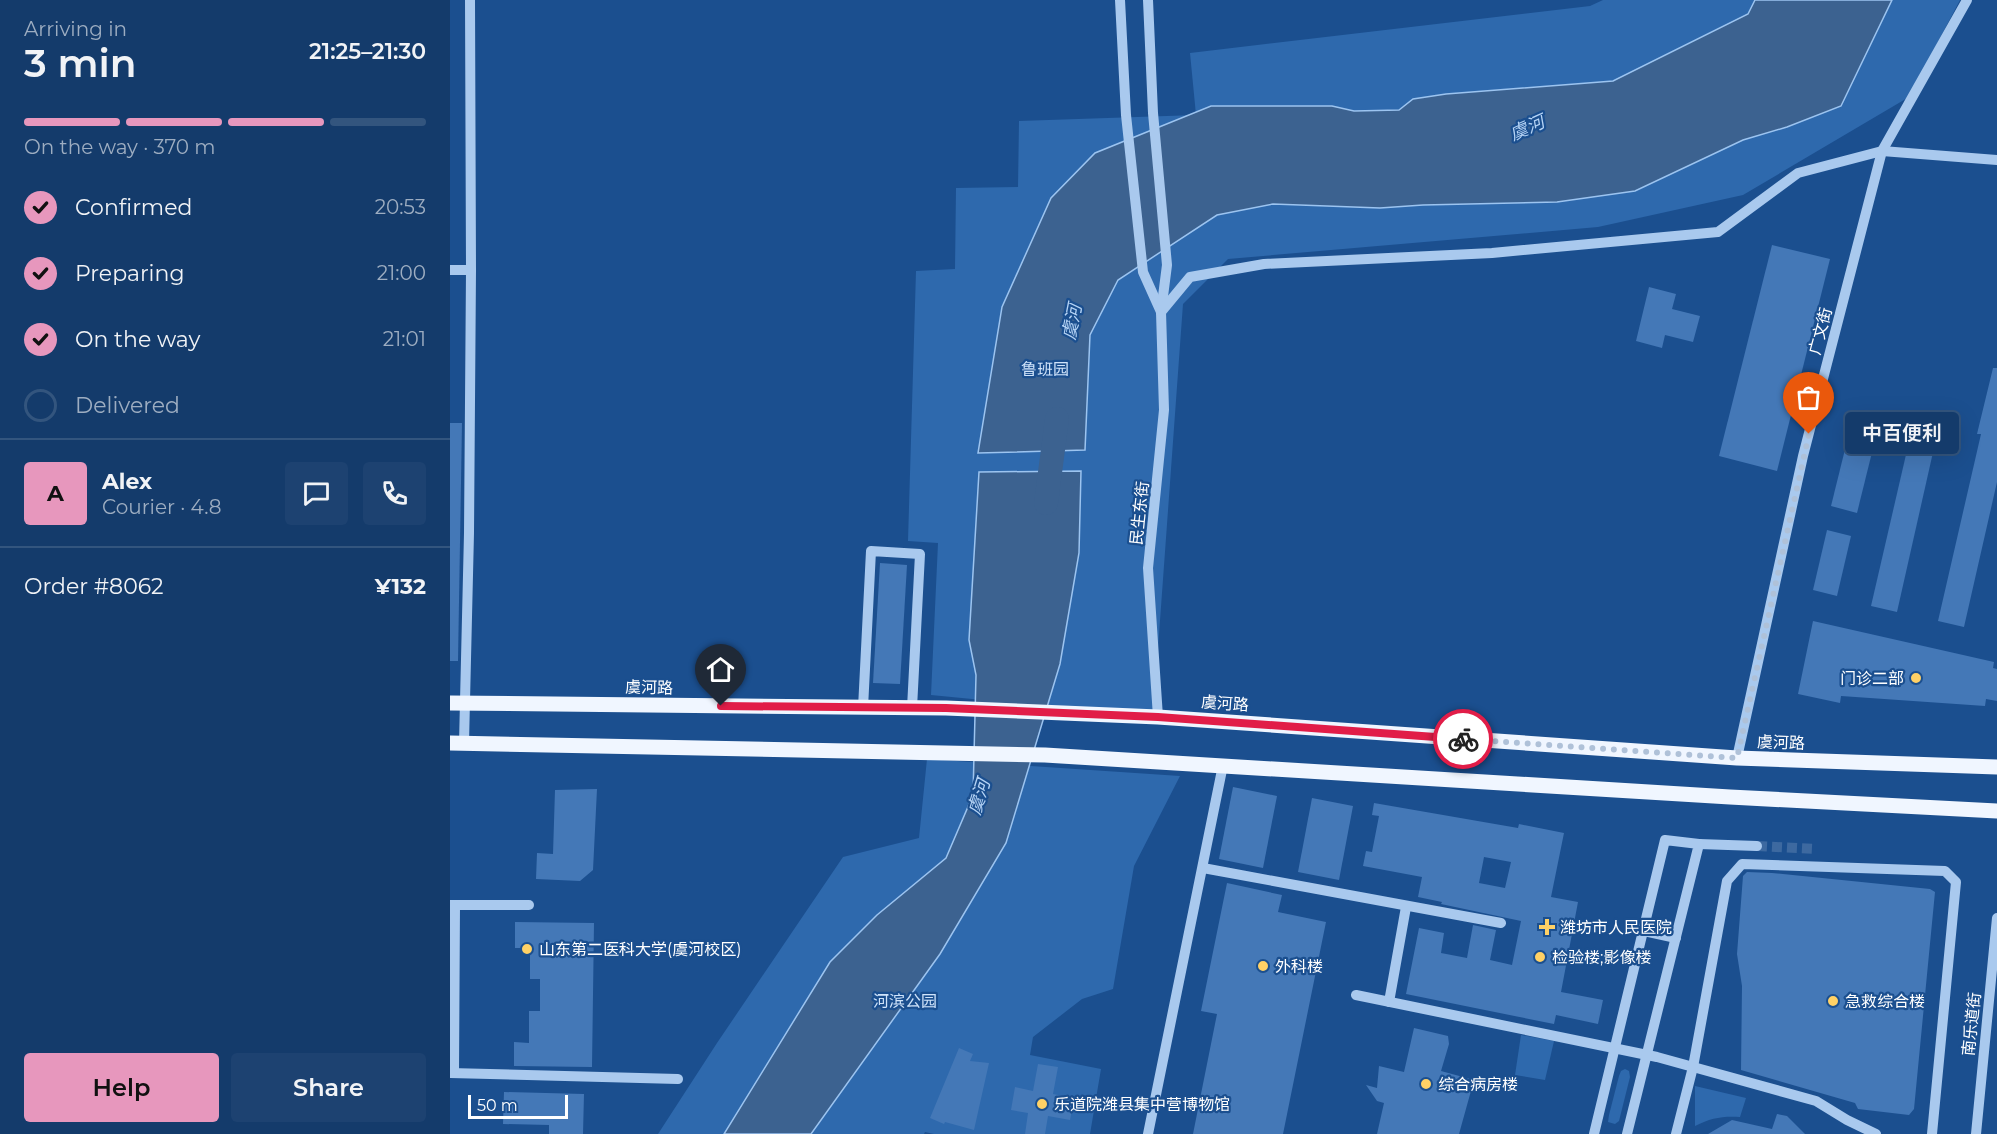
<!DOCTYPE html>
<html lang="en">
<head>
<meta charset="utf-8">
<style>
  body { margin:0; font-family:Montserrat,"Noto Sans SC",sans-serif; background:#1d4271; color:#f1f3f6; height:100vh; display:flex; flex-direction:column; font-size:22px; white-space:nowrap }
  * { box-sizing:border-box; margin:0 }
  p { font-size:20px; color:#9dadc1 }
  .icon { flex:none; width:33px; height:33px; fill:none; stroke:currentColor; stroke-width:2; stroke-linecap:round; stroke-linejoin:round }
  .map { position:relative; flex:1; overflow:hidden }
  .panel { display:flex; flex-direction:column; background:#143b6b; width:450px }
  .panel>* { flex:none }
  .scale { position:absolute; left:18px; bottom:15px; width:100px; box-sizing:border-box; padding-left:6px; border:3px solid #fff; border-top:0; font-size:16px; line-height:21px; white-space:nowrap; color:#fff; -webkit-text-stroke:4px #1b4f8f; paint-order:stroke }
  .pin { position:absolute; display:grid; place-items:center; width:51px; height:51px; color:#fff; margin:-62px -26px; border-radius:50% 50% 50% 0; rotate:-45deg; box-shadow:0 0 6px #0007 }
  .pin .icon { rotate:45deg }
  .courier { position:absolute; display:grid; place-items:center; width:60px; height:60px; margin:-30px; border:4px solid #e11d48; border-radius:50%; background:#fff; color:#222; box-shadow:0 2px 8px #0007 }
  .bubble { position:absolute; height:42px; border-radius:6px; background:#143b6b; box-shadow:0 6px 24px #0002,0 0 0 2px #33557e; font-size:20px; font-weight:600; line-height:42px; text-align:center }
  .headline em { font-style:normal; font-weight:600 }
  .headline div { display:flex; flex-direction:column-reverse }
  .headline { display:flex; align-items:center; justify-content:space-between; height:102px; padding:0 24px }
  h1 { font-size:39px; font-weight:600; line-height:45px }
  .bar { display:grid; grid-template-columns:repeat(4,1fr); gap:9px 6px; align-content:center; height:72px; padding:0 24px }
  .bar i { height:8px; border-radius:4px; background:#33557e }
  .bar .current { background:#e797bd }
  .bar p { grid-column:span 4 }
  .line { display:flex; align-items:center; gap:15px; padding:0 24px; border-top:2px solid #33557e }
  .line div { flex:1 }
  .round { display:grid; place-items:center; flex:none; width:63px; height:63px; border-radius:6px; background:#1d4271 }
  ol { padding:0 24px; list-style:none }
  li { display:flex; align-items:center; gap:18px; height:66px }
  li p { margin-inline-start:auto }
  li .icon { padding:6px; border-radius:50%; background:#e797bd; color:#111; stroke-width:4 }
  li:last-child { color:#9dadc1 }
  li i { width:33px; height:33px; border:3px solid #33557e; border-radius:50% }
  .primary-button { display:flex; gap:12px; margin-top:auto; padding:12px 24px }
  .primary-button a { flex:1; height:69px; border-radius:6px; background:#e797bd; color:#111; font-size:24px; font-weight:600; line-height:69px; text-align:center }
  .primary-button a+a { background:#1d4271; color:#f1f3f6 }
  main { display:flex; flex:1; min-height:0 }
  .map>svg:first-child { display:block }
  .green { fill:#2e69ad }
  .water { fill:#3c6290; stroke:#9cc4f0; stroke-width:1.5 }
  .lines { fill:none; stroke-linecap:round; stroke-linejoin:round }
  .river { stroke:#3c6290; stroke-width:24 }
  .building { fill:#4478b7; fill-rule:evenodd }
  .minor-tunnel { stroke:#3d69a0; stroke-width:10; stroke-dasharray:10 5; stroke-linecap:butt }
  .minor { stroke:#a9c9ee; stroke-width:10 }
  .major { stroke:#f0f6ff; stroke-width:15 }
  .done { stroke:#afc1d8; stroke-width:6; stroke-dasharray:0 10.8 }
  .route { stroke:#e11d48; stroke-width:8 }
  .poi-dot { fill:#ffd166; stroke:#1b4f8f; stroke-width:2 }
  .labels { text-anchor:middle; stroke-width:4.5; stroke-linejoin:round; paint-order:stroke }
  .street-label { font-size:16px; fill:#fff; stroke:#1b4f8f }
  .park-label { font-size:16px; fill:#cfe3fa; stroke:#1b4f8f }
  .poi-label { font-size:16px; fill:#fff; stroke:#1b4f8f; text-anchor:start }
  .water-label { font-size:18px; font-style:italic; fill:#b5d3f5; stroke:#1b4f8f }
</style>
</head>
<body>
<main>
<section class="panel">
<div class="headline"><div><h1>3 min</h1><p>Arriving in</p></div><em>21:25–21:30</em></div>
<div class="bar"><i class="current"></i><i class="current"></i><i class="current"></i><i></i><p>On the way · 370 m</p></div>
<ol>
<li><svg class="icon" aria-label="check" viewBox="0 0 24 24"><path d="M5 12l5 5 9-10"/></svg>Confirmed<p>20:53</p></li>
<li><svg class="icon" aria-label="check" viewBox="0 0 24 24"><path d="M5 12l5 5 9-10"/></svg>Preparing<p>21:00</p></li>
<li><svg class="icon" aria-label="check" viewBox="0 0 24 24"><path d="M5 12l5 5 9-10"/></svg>On the way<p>21:01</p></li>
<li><i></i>Delivered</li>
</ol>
<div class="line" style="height:108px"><b class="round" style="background:#e797bd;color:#111">A</b><div><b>Alex</b><p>Courier · 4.8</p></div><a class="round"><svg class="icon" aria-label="chat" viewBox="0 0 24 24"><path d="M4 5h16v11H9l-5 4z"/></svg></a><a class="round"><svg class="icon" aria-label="phone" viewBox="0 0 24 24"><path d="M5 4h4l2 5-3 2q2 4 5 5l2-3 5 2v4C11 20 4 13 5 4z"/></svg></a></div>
<div class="line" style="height:78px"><div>Order #8062</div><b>¥132</b></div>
<div class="primary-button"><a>Help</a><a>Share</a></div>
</section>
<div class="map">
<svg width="1547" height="1134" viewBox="0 0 1547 1134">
  <rect width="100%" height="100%" fill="#1b4f8f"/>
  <g class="green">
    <polygon points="1153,0 1510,0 1459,97 1293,195 1148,227 778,259 733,304 703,717 481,695 488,543 458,541 466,271 505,269 506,188 568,187 569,121 746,115 740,53 1140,6"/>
    <polygon points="477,759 730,776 684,866 663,989 632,999 583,1037 580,1055 651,1069 640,1134 484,1134 475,1132 474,1134 208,1134 267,1043 393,857 469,838"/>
    <polygon points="1071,1035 1104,1041 1095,1080 1065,1075"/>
    <polygon points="1175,1069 1179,1071 1180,1077 1169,1121 1165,1124 1158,1122 1159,1115 1169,1076 1171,1071"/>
    <path d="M1245 1086 1296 1098 1290 1117C1272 1116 1261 1118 1245 1126Z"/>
  </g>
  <g class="water">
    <polygon points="1305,0 1442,0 1391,106 1337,127 1293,140 1185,191 1107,202 973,205 930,208 823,204 767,215 668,280 640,335 635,450 528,453 552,307 601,198 645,153 761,106 882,106 904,111 949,110 963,99 996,94 1163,81 1298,14"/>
    <polygon points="631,471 629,553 610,664 556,843 490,954 361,1134 274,1134 380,962 427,915 496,858 523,795 526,675 519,640 529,472"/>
  </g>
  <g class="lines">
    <polyline class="river" points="596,503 607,419"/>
  </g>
  <g class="building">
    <polygon points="1322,245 1380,259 1327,471 1269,456"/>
    <polygon points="1199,287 1226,294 1222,309 1250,316 1243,342 1215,335 1212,348 1186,341"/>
    <polygon points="1543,368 1547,368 1547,482 1514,627 1488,621 1531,434 1527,434"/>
    <polygon points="1404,413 1430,420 1407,513 1381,506"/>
    <polygon points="0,423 12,423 8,661 0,661"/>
    <polygon points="1461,433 1486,439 1447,612 1421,606"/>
    <polygon points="1377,530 1401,536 1387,596 1363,590"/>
    <polygon points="430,563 457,565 450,684 423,683"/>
    <polygon points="1363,621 1544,662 1543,668 1547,669 1547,701 1536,699 1535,706 1391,696 1390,703 1348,694"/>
    <polygon points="783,787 827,796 813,868 769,859"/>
    <polygon points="147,789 143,870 130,881 86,879 87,853 103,854 105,790"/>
    <polygon points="862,798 903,806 889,880 848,872"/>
    <path d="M924 803 1068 828 1069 824 1114 833 1101 897 1128 902 1111 992 1153 1000 1148 1024 1106 1015 1104 1024 956 994 969 928 994 933 991 953 1017 958 1023 925 1046 930 1040 960 1062 965 1071 921 991 904 992 902 968 897 972 877 913 866 916 851 922 852 929 816 922 815ZM1034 857 1061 862 1055 888 1029 883Z"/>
    <polygon points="1297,872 1322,873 1480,889 1485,892 1464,1109 1459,1115 1408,1109 1405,1103 1291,1070 1292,986 1287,954 1293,876"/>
    <polygon points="777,883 832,895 828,912 876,922 833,1134 743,1134 767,1014 751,1011"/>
    <polygon points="65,922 144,923 142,1067 64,1066 64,1042 79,1043 79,1011 90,1011 90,979 80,979 80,948 65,948"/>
    <polygon points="964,1028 998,1036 999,1044 991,1071 1024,1080 1009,1134 927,1134 934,1103 927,1101 916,1085 927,1088 929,1066 954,1072"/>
    <polygon points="509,1048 523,1054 520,1061 539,1063 524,1130 495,1122 494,1124 480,1118"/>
    <polygon points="588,1064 608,1067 603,1094 624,1098 620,1120 598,1116 595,1134 575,1134 578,1113 561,1110 565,1087 583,1091"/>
    <polygon points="54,1092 134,1094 133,1134 99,1134 99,1125 53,1124"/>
    <polygon points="1327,1114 1337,1116 1355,1134 1258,1134 1282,1120 1322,1129"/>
  </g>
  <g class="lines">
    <polyline class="minor-tunnel" points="1307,846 1365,849"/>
    <g class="minor">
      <polyline points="670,0 676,115 693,272 711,312"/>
      <polyline points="698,0 703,113 717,265 711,312 714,410 698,568 708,717"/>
      <polyline points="0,270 21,270"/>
      <polyline points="711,312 740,277 814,264 1042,253 1268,232 1348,173 1432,151 1547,160"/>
      <polyline points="413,708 421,551 470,554 462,708"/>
      <polyline points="14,743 19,533 21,270 20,0"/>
      <polyline points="1287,758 1353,456 1432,151 1517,0"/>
      <polyline points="1249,844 1307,846"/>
      <polyline points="753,868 1051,923"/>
      <polyline points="0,905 79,905"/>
      <polyline points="1194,931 1226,938"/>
      <polyline points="906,995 1207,1057 1366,1101 1397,1120 1426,1134"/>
      <polyline points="939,1002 956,907"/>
      <polyline points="0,1073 228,1079"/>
      <polyline points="4,1073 5,905"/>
      <polyline points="698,1134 773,765"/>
      <polyline points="1144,1134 1215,840 1249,844 1177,1134"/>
      <polyline points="1226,1134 1243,1067 1277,881 1292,864 1495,871 1506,882 1482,1134"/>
      <polyline points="1526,1134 1547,918"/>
    </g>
    <g class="major">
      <polyline points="0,703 496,708 708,717 1287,758 1547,767"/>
      <polyline points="0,743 595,755 1280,797 1547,811"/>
    </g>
  </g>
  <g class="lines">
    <polyline class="done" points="1013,739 1287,758 1359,434"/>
    <polyline class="route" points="271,706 496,708 708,717 1013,739"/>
  </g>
  <g class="poi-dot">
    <circle cx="1466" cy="678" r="6"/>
    <path d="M1094 918h6v6h6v6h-6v6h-6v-6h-6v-6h6z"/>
    <circle cx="77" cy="949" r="6"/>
    <circle cx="1090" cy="957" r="6"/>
    <circle cx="813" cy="966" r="6"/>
    <circle cx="1383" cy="1001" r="6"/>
    <circle cx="976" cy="1084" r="6"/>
    <circle cx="592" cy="1104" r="6"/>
  </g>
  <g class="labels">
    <g class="street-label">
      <text transform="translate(1370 331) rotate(-75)" y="6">广文街</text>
      <text transform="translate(689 513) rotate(-84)" y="6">民生东街</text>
      <text transform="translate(199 687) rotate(1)" y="6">虞河路</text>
      <text transform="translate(775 703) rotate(4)" y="6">虞河路</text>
      <text transform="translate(1331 742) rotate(2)" y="6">虞河路</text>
      <text transform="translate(1521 1024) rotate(-84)" y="6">南乐道街</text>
    </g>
    <g class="park-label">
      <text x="595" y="375">鲁班园</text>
      <text x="455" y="1007">河滨公园</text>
    </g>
    <g class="poi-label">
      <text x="1454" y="684" text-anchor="end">门诊二部</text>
      <text x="1110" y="933">潍坊市人民医院</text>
      <text x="89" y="955">山东第二医科大学(虞河校区)</text>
      <text x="1102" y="963">检验楼;影像楼</text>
      <text x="825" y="972">外科楼</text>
      <text x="1395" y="1007">急救综合楼</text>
      <text x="988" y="1090">综合病房楼</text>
      <text x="604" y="1110">乐道院潍县集中营博物馆</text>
    </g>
    <g class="water-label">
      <text transform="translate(1077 128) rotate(-24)" y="6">虞河</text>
      <text transform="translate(622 322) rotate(-79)" y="6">虞河</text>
      <text transform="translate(529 797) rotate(-73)" y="6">虞河</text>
    </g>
  </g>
</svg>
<div class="scale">50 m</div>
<div class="pin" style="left:1359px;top:434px;background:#ea580c"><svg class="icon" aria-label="bag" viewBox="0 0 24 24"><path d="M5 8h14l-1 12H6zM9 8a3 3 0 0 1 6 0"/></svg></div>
<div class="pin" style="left:271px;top:706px;background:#1f2937"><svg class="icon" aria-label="home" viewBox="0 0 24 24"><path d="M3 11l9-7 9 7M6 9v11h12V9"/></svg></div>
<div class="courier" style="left:1013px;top:739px"><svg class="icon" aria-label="bike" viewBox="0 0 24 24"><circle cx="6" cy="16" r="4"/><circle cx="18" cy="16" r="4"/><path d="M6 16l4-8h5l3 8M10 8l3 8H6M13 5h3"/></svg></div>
<div class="bubble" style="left:1395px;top:412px;width:114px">中百便利</div>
</div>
</main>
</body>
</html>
